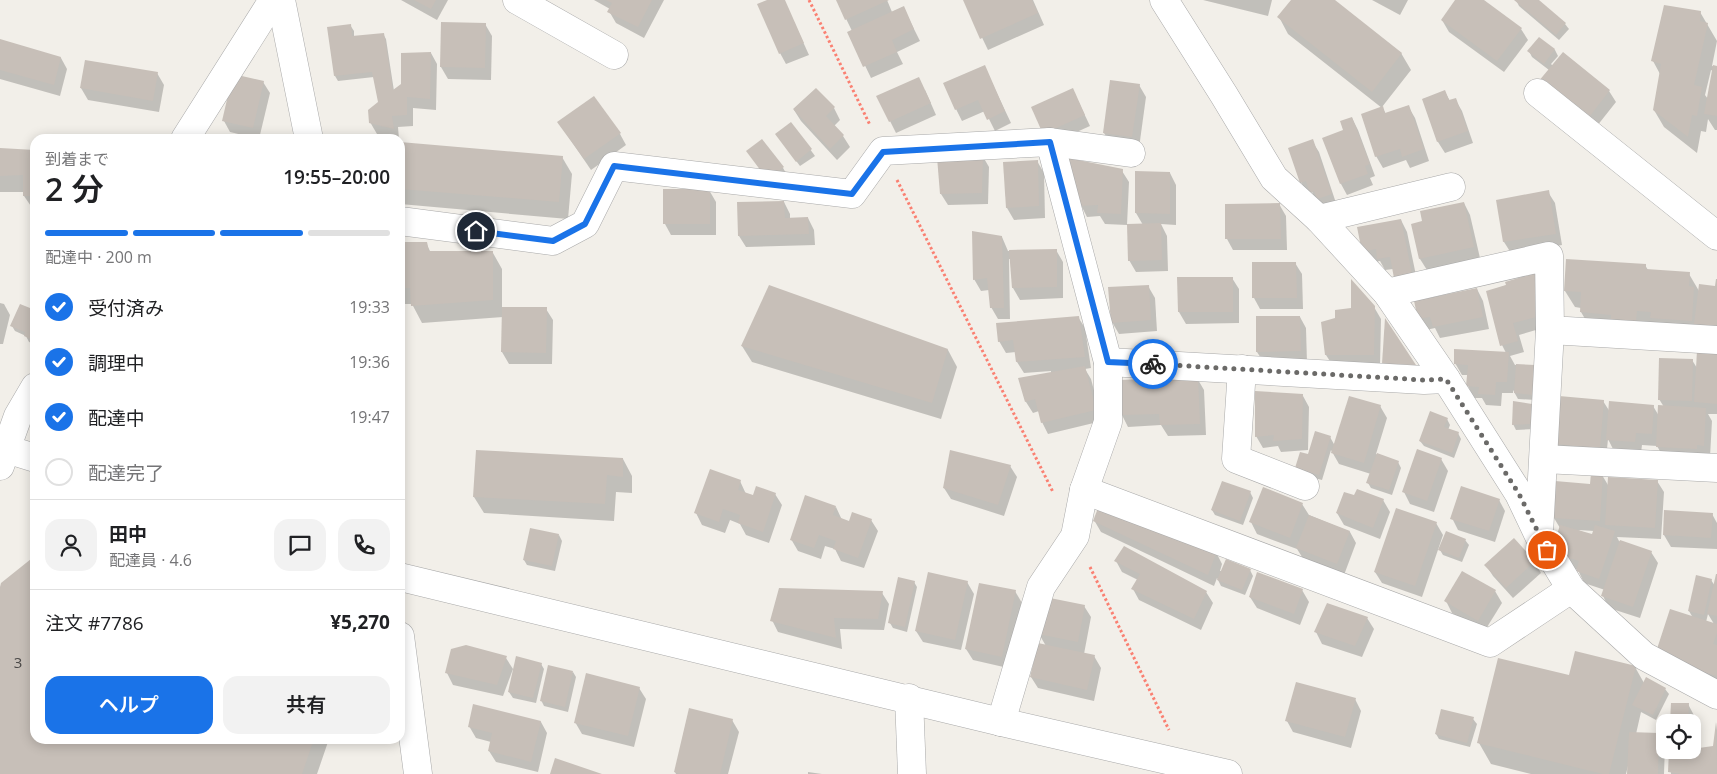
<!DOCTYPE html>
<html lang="ja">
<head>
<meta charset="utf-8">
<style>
  body { margin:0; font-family:"Open Sans","Noto Sans JP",sans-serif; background:#f2f2f2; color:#202124; height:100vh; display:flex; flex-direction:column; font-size:19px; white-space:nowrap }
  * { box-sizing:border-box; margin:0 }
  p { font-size:16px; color:#757577 }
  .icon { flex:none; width:28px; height:28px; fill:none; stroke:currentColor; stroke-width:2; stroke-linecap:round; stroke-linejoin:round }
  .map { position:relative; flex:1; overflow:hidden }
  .details { position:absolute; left:30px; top:134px; width:375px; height:610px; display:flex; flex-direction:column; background:#fff; border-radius:15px; box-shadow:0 2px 12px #0003 }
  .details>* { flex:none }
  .buttons { position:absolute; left:1656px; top:714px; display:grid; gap:10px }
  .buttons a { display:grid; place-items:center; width:45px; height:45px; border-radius:10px; background:#fff; box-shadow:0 2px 12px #0003; font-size:25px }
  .pin { position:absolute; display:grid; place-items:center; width:42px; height:42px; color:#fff; margin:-21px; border:2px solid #fff; border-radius:50%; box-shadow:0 1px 5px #0007 }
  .courier { position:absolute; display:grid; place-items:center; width:50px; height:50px; margin:-25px; border:4px solid #1a73e8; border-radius:50%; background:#fff; color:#222; box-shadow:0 1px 6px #0007 }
  .summary em { font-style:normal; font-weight:600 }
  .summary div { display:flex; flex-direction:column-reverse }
  .summary { display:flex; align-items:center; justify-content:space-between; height:85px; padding:0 15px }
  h1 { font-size:32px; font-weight:600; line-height:38px }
  .bar { display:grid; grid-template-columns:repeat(4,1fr); gap:8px 5px; align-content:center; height:60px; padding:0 15px }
  .bar i { height:6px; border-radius:4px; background:#e0e0e0 }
  .bar .current { background:#1a73e8 }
  .bar p { grid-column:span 4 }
  .line { display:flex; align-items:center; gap:12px; padding:0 15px; border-top:1px solid #e0e0e0 }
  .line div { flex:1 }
  .round { display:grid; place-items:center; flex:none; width:52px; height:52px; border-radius:15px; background:#f2f2f2 }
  ol { padding:0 15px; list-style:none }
  li { display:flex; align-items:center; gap:15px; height:55px }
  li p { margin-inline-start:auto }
  li .icon { padding:5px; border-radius:50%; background:#1a73e8; color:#fff; stroke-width:4 }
  li:last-child { color:#757577 }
  li i { width:28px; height:28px; border:2px solid #e0e0e0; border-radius:50% }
  .action { display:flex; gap:10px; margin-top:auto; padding:10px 15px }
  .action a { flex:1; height:58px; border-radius:15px; background:#1a73e8; color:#fff; font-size:20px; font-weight:600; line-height:58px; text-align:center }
  .action a+a { background:#f2f2f2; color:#202124 }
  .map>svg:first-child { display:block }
  .shadow { fill:#0003; fill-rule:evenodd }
  .building { fill:#c7bfb8 }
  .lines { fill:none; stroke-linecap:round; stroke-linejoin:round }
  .minor-casing { stroke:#a9a9a9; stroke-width:29 }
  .path { stroke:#fa8072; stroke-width:3; stroke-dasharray:2.5 2.5; stroke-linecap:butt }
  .minor { stroke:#fff; stroke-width:28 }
  .done { stroke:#6b6a68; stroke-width:5; stroke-dasharray:0 9 }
  .route { stroke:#1a73e8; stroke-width:6 }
  .labels { text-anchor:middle; stroke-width:4; stroke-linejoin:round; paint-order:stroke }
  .number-label { font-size:15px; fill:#4b4948 }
</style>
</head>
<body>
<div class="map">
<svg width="1717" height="774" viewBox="0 0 1717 774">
  <rect width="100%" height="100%" fill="#f2efe9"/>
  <g class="shadow">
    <polygon points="401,0 448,0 437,20"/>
    <polygon points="594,0 593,0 664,0 644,38 616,23 609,11 610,9"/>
    <polygon points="770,0 784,0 809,55 786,64 780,53"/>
    <polygon points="837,0 887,0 892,12 903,7 920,41 897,52 903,64 871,78 849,32 852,31"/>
    <polygon points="964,0 1033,0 1044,25 988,50"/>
    <polygon points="1203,0 1272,0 1268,16"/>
    <polygon points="1293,0 1333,0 1401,53 1411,70 1382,107 1386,114 1408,106 1415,118 1429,161 1410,168 1406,160 1383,168 1376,156 1382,108 1288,34 1279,17"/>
    <polygon points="1372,0 1408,0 1400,15"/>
    <polygon points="1457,0 1482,0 1521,29 1528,40 1504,72 1449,32 1442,20"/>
    <polygon points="1516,0 1537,0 1565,24 1569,29 1559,40 1519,6"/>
    <path d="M1700 12 1717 41 1712 66 1717 67V130H1715L1708 119 1706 132 1701 131 1697 153 1664 127 1654 110 1660 74 1653 61ZM1711 70 1713 71 1708 99 1705 95Z"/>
    <polygon points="442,24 485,24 492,36 491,80 448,79 441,67"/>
    <polygon points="350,25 354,31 354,37 383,34 386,39 394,91 402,84 431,53 437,64 436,110 413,108 413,126 398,127 399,139 377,134 370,122 380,102 374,77 338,81 335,76"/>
    <polygon points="1539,38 1555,50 1558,56 1551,64 1553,66 1609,91 1616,102 1597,126 1540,82 1549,70 1532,57 1529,51"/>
    <polygon points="0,41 61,58 67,69 60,96 0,79"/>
    <polygon points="984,66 1011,123 995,131 985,111 962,121 956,109"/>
    <polygon points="157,73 164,85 159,112 88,100 81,88"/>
    <polygon points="263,82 270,93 259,139 230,132 224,121"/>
    <polygon points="1139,85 1146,97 1139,148 1111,144 1104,133"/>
    <polygon points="925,90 936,115 896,133 890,121"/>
    <polygon points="1073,90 1090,126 1050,144 1044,133"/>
    <polygon points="1445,92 1450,101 1455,99 1462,111 1473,143 1445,153 1438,142 1423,99"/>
    <polygon points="834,108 840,120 834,126 843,136 850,147 837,160 801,121 794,110"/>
    <polygon points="1352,118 1358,130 1375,176 1370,178 1373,185 1347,195 1341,184 1345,131"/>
    <polygon points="559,123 620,134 626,145 591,170"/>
    <polygon points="791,123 815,156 800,166 776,134"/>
    <polygon points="1312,141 1319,152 1337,206 1318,204 1312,192 1308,194 1301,182"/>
    <polygon points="400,143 562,157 572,174 568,219 400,204"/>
    <polygon points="0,150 35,151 35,212 24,196 24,192 0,192"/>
    <polygon points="748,152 783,168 786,173 771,184"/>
    <polygon points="982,155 989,167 988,204 948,205 941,194"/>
    <polygon points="1037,161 1044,173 1045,218 1014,220 1007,208 1004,163"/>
    <polygon points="1122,171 1129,182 1127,225 1105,224 1100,216 1087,217 1081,205"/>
    <polygon points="1170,173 1176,185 1176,225 1161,224 1167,236 1168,271 1136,272 1129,260 1143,225 1136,213"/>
    <polygon points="709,190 716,202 716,235 671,235 665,224"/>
    <polygon points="1548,192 1555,203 1562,245 1511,253 1504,242 1498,201"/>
    <polygon points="784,202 790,214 790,219 808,218 814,230 815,245 746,247 739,236"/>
    <polygon points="1464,203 1470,215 1480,258 1427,270 1420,259 1423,222"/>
    <polygon points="1279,204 1286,216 1287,250 1233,250 1227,239"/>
    <polygon points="1401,220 1407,232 1418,285 1393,269 1385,270 1380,261 1370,263 1363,252"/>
    <polygon points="1002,237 1008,251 1056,250 1063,262 1063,298 1020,300 1013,288 1011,259 1009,259 1010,319 998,319 991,307 989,290 981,291 974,279"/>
    <polygon points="400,243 426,243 431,253 493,253 502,269 502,308 546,309 553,320 552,364 509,364 502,352 503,317 422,323 412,304 400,304"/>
    <polygon points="1295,263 1302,274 1303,309 1260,309 1254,298"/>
    <polygon points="1645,265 1648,270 1689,274 1699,291 1716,287 1717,279 1717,337 1591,329 1581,312 1581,308 1575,307 1565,291"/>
    <polygon points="1538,274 1546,327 1519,335 1524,352 1510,356 1515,365 1535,366 1536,400 1518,399 1513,390 1513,393 1502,393 1501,406 1486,405 1482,398 1474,398 1468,386 1468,375 1462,375 1455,363 1506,353 1502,345 1487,292"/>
    <polygon points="1179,278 1232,278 1239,289 1239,323 1186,324 1179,312"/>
    <polygon points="1148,286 1155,298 1157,331 1119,334 1112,322"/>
    <polygon points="1477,289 1483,301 1489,329 1440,338 1435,328 1426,330 1419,318"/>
    <polygon points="0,303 4,304 10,315 3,344 0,344"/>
    <polygon points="1374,307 1381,319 1380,366 1333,366 1326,355 1337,319 1352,309"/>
    <polygon points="35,312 35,344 29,342 26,336 15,331 12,326"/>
    <polygon points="1078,317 1085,328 1091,368 1085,369 1091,379 1102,421 1048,434 1042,422 1039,411 1033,413 1026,402 1019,379 1051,373 1051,371 1024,373 1017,362 1016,352 1006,353 999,341"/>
    <polygon points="1300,317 1306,328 1307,363 1264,363 1257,352"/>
    <polygon points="742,346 948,350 957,367 941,419 752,362"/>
    <polygon points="1717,353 1717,414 1708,414 1712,421 1710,457 1664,458 1657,446 1642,445 1641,453 1614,451 1608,439 1606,459 1563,455 1557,444 1603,401 1610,412 1653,406 1659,416 1664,407 1659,399 1692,360 1697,368"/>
    <polygon points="1197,378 1204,390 1206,435 1168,436 1161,425 1128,427 1122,415 1121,381"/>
    <polygon points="1303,396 1309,407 1308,450 1281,452 1278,446 1263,448 1256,436"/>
    <polygon points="1532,405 1535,410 1534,429 1516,430 1513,424"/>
    <polygon points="1380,406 1387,418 1376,454 1398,462 1401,468 1392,495 1371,488 1368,483 1371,474 1339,464 1331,450 1322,480 1299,474 1309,455 1330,437 1335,446"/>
    <polygon points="1447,419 1450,425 1448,430 1458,433 1461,439 1454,458 1424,446 1420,441"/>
    <polygon points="623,459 632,476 632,493 616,492 614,521 484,513 474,497"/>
    <polygon points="1441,459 1448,471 1434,512 1410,504 1404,492"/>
    <polygon points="1010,466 1017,477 1004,516 951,499 944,488"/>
    <path d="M1602 475 1608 485 1657 481 1664 492 1661 539 1617 537 1619 541 1651 552 1658 563 1640 618 1609 608 1603 596 1605 590 1584 583 1578 570 1567 566 1556 540 1560 528 1554 518ZM1578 530 1594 531 1593 536Z"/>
    <polygon points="740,481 746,494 754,497 775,494 782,505 769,543 746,535 740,524 730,520 725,533 702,525 696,513"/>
    <polygon points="1250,492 1253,498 1243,525 1215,515 1212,510"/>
    <polygon points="1383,500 1390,512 1380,539 1344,525 1337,513"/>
    <polygon points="1499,500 1505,511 1495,542 1458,530 1452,518"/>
    <polygon points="1302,504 1309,515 1350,532 1356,543 1344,575 1304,560 1297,549 1257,534 1251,522"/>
    <polygon points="836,507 842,520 849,523 871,520 878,531 864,568 841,561 835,549 825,546 821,559 798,551 791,539"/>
    <polygon points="1665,511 1712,514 1717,523 1717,549 1671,547 1664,535"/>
    <polygon points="1094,520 1216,552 1222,564 1220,571 1250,570 1253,576 1245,595 1221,586 1217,578 1214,586 1101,532"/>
    <polygon points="1436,523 1443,535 1422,597 1382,583 1375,572"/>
    <polygon points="559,535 562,541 555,571 527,565 524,560"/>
    <polygon points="1465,540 1469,545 1462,562 1443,555 1440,550"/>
    <polygon points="1116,561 1206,592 1213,603 1201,630 1139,600 1133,589 1138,580 1122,572"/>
    <polygon points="1534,561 1541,573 1513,598 1493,576 1486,565"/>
    <polygon points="35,562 35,739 329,739 317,774 0,774 0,590"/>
    <path d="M1717 576V685L1657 652 1693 618 1689 611 1711 580 1715 586ZM1708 614 1714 624 1706 622Z"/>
    <polygon points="914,582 917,587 907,632 893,628 890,623"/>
    <polygon points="967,582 974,594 961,650 923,642 916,631"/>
    <polygon points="1302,590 1309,602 1300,625 1257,608 1250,597"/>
    <polygon points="1015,591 1022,603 1008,668 973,660 966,649"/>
    <polygon points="1495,591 1502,603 1484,632 1452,613 1446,601"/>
    <polygon points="882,593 889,604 884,630 840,629 842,649 778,632 772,620"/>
    <polygon points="1084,606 1091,617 1084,654 1094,656 1101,668 1094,701 1038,688 1031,677 1046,646 1039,634"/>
    <polygon points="1367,618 1374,629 1362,657 1322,644 1316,632"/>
    <polygon points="506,658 513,669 503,696 453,685 447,673"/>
    <polygon points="541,664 544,669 536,703 513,698 509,692"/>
    <polygon points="1635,667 1644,683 1665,689 1669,694 1656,720 1641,712 1636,734 1658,735 1665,746 1664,774 1629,774 1628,766 1626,774 1531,774 1491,764 1479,743 1569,677"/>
    <polygon points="573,672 576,677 568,712 544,706 541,700"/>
    <polygon points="639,688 646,699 634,747 582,734 575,722"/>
    <polygon points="1355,699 1361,711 1351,748 1293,732 1287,721"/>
    <polygon points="1672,704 1688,704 1697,721 1697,749 1714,747 1717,722 1717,774 1671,774 1670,750 1692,750 1692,722 1671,722"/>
    <polygon points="1473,719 1477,724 1470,747 1439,739 1436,734"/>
    <polygon points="732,720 739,732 728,774 676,774 675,772"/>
    <polygon points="541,722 547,733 538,772 496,762 489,751 491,742 476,738 469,726"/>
    <polygon points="808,772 822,774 808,774"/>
  </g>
  <g class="building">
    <polygon points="414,0 436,0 431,9"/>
    <polygon points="606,0 652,0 638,27 607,12 612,3"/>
    <polygon points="767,0 785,0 804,43 779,54 757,4"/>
    <polygon points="836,0 889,0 845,20"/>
    <polygon points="963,0 1032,0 1038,13 980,39"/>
    <polygon points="1291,0 1335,0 1402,53 1372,92 1277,17"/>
    <polygon points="1455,0 1484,0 1522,28 1497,61 1441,20"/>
    <polygon points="1514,0 1539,0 1566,23 1556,35"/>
    <polygon points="1664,5 1701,11 1700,21 1708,23 1694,85 1702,87 1697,116 1692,115 1688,137 1653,110 1661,64 1651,61"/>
    <polygon points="904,6 914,29 892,40 897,52 863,67 847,32"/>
    <polygon points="441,22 486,23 485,68 440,67"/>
    <polygon points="351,24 352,36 384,33 393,90 401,84 401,53 431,52 430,99 407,97 407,115 392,116 394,129 369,123 368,110 378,102 372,72 334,76 327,27"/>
    <polygon points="1539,37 1555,49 1544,64 1527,51"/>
    <polygon points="0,39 61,57 54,85 0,70"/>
    <polygon points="1563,52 1610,90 1590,116 1574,103 1570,107 1538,82"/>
    <polygon points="85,60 158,72 153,101 80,88"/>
    <polygon points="985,65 1005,111 987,120 978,100 955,110 943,83"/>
    <polygon points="1713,65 1717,66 1717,116 1704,114"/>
    <polygon points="233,74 264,81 253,128 222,121"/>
    <polygon points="919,77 931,103 889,122 876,96"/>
    <polygon points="1110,80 1140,84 1132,137 1103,133"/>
    <polygon points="816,88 835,107 826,116 844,135 830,149 793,109"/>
    <polygon points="1073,88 1085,115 1043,134 1031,107"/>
    <polygon points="1445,90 1449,100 1456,98 1468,131 1437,142 1422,99"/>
    <polygon points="594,96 621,133 584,159 557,122"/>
    <polygon points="1409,105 1424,149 1402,157 1400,149 1375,157 1361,114 1383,106 1385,113"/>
    <polygon points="1352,117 1370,164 1365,166 1368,174 1340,184 1322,138 1343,130 1340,121"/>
    <polygon points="791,122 812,149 796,162 775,134"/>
    <polygon points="762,139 784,167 767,179 746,151"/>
    <polygon points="1313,139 1332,194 1317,199 1314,191 1310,193 1306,181 1300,183 1288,148"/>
    <polygon points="400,142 563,156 559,202 400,189"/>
    <polygon points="0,148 35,150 35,196 23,196 23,175 0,176"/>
    <polygon points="983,154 982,193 940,194 937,157"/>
    <polygon points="1068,158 1123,169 1121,214 1097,213 1098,205 1079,206"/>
    <polygon points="1038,160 1039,206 1006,208 1003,162"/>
    <polygon points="1135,171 1170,172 1170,214 1135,213"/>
    <rect x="663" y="189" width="47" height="35"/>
    <polygon points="1549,190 1556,234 1503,242 1496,200"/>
    <polygon points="784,201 785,218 808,217 809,234 738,236 737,202"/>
    <polygon points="1464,202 1474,247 1419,259 1411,224 1422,221 1420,211"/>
    <polygon points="1280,203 1281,239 1225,239 1225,204"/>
    <polygon points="1401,219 1412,274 1394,278 1390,257 1377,259 1376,249 1362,252 1357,227"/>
    <polygon points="1161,223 1162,260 1128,261 1127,224"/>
    <polygon points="972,231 1002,236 1004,308 990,308 987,278 973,280"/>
    <polygon points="400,242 427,242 429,251 493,251 493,300 411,306 410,288 400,288"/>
    <polygon points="1057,249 1057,287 1012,288 1009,250"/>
    <polygon points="1566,259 1646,264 1646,269 1690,272 1689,286 1694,287 1692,321 1650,318 1651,312 1637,311 1636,321 1611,319 1611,315 1580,312 1581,292 1564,291"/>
    <polygon points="1252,262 1296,262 1297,298 1252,298"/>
    <polygon points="1539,272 1545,294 1535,297 1540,316 1513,323 1518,341 1500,346 1486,291 1506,285 1505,282"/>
    <polygon points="1177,277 1233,277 1233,312 1178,312"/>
    <polygon points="1351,279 1375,306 1374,355 1325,355 1321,322 1335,318 1335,310 1351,308"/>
    <polygon points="1716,279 1717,279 1717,326 1694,324 1699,284 1715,286"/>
    <polygon points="769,285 948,349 932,403 741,346"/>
    <polygon points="1149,285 1151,320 1111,323 1108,287"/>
    <polygon points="1477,288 1483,317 1433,327 1430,317 1418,319 1414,301"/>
    <polygon points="20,304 35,310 35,341 24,336 25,332 10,326"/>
    <polygon points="502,307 547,307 546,353 501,352"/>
    <polygon points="1079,316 1085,357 1016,362 1013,340 998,342 996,323"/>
    <polygon points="1256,316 1300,316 1301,351 1256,352"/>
    <polygon points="1385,318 1416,365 1382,364"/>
    <polygon points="1454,349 1509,352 1507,382 1496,382 1495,395 1478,394 1479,387 1466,386 1468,365 1454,364"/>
    <polygon points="1697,351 1717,352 1717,404 1694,402"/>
    <polygon points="1659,358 1693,359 1692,401 1658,400"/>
    <polygon points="1516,364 1535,365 1533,395 1514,393"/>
    <polygon points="1085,366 1096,410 1041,423 1035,399 1025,402 1018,378"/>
    <polygon points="1198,377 1200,424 1160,425 1159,414 1121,415 1119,380"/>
    <polygon points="1255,391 1303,394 1302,439 1273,441 1274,435 1255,437"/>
    <polygon points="1349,396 1381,405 1364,463 1331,453"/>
    <polygon points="1559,396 1604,400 1600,448 1555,444"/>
    <polygon points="1513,401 1532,404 1531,424 1512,425"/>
    <polygon points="1609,401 1654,405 1652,434 1636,433 1635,442 1606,440"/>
    <polygon points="1658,405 1706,408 1704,446 1697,445 1697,449 1656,447"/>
    <polygon points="1430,411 1448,418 1444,427 1459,432 1452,453 1419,441"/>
    <polygon points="1315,431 1331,436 1319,475 1295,468 1300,452 1308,454"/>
    <polygon points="1417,449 1442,458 1427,501 1402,492"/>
    <polygon points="476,450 623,458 623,477 607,475 605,504 473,497"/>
    <polygon points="950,450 1011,465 998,505 943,488"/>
    <polygon points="1377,453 1399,461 1389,490 1366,483"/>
    <polygon points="710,469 741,480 738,490 753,495 756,486 776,493 763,532 738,523 740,515 723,509 719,522 694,513"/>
    <polygon points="1591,473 1603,473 1600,521 1553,518 1555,481 1590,484"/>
    <polygon points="1608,477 1658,480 1655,528 1605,525"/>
    <polygon points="1222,481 1251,491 1240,521 1211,510"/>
    <polygon points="1461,486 1500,499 1489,531 1450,519"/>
    <polygon points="1263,487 1303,503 1290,538 1249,522"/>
    <polygon points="1357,489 1384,499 1373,528 1336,513 1344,492 1354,495"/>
    <polygon points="805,495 836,506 833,515 849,521 852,512 872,519 858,558 833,549 836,541 819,535 814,548 790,540"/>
    <polygon points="1100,503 1217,551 1208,575 1093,521"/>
    <polygon points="1396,508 1437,522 1415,586 1374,572"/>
    <polygon points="1664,510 1713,513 1711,538 1663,535"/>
    <polygon points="1309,515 1350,531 1337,564 1296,548"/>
    <polygon points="1560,525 1592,534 1595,525 1615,531 1599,579 1576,571 1579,561 1559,555 1563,543 1555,541"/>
    <polygon points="530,528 559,534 552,566 523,560"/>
    <polygon points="1446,531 1466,539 1459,558 1438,550"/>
    <polygon points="1514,538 1535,561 1506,588 1484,565"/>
    <polygon points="1620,540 1652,551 1633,607 1601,596"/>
    <polygon points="1124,546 1207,591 1194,619 1131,589 1140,574 1114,561"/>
    <polygon points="31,559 35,560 35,739 314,739 302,774 0,774 0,587 1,583"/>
    <polygon points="1226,559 1251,569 1242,590 1217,580"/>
    <polygon points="1462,571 1496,590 1478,621 1444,601"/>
    <polygon points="928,572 968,581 955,640 915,631"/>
    <polygon points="1257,572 1303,589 1294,614 1249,597"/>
    <polygon points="1716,574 1717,574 1717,616 1707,614"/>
    <polygon points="1696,575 1712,579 1704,615 1688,611"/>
    <polygon points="898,577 915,581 905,627 888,623"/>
    <polygon points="979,583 1016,590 1002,657 965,649"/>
    <polygon points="779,588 883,591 878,619 834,618 836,638 770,621"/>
    <polygon points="1045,597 1085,605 1078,642 1038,634"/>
    <polygon points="1327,603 1368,617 1355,646 1314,632"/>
    <polygon points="1670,609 1717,624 1717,633 1713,644 1717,645 1717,676 1664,660 1656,652"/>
    <polygon points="1038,643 1095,655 1087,690 1030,677"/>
    <polygon points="466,645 507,656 497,685 445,673 451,649"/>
    <polygon points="1575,651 1636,666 1609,774 1603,774 1477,743 1498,658 1569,675"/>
    <polygon points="516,656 542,663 533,698 508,692"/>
    <polygon points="548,665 573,671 565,707 540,701"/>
    <polygon points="586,673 640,687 628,736 574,723"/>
    <polygon points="1646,677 1666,688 1653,715 1632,705"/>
    <polygon points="1296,682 1356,698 1345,737 1285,721"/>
    <polygon points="1671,703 1689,703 1688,722 1670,722"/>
    <polygon points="473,704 541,721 531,762 488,751 492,733 468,727"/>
    <polygon points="689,708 733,719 720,774 680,774 674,772"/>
    <polygon points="1441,709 1474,717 1467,743 1435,734"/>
    <polygon points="1716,722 1717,774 1681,774 1668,772 1669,750 1692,750 1692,749 1713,746"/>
    <polygon points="1629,732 1659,733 1658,774 1627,774"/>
    <polygon points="555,758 602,774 550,774"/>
  </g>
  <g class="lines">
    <defs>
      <g id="minor">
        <polyline points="281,0 309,139"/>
        <polyline points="517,0 614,55"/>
        <polyline points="1164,0 1224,95 1274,178 1319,219 1387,293 1446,379 1519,494 1539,536 1571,589 1644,656 1717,695"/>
        <polyline points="1538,93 1717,236"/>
        <polyline points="185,139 273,0"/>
        <polyline points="1319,219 1451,187"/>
        <polyline points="400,221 553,241 585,224 614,166 852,194 883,151 1050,142 1131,153"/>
        <polyline points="1387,293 1549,256 1550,330 1717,340"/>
        <polyline points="1108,362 1424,380 1446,379"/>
        <polyline points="1242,369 1236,459 1305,486"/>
        <polyline points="0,447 35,458"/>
        <polyline points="1544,459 1717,468"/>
        <polyline points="0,466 18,416 35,387"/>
        <polyline points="1084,490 1490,643 1571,589"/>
        <polyline points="1539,534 1550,330"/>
        <polyline points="400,577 1001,722 1228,774"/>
        <polyline points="400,636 418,774"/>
        <polyline points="909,698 912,774"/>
        <polyline points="1001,722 1041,587 1075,536 1084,490 1108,422 1108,362 1050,142"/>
      </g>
    </defs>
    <use href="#minor" class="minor-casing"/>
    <g class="path">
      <polyline points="809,0 870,125"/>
      <polyline points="897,180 1053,492"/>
      <polyline points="1090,567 1169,730"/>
    </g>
    <use href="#minor" class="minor"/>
  </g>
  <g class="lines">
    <polyline class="done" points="1153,364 1424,380 1446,379 1519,494 1547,550"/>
    <polyline class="route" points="476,231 553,241 585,224 614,166 852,194 883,152 1050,142 1108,362 1153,364"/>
  </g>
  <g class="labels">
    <g class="number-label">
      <text x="18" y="668">3</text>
    </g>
  </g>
</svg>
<div class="buttons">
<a><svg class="icon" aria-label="locate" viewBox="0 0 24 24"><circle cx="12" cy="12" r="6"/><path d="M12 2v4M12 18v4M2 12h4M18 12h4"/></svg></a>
</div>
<div class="pin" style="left:1547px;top:550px;background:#ea580c"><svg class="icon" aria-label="bag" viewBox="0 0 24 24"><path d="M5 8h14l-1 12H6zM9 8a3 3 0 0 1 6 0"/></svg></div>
<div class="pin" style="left:476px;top:231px;background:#1f2937"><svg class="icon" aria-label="home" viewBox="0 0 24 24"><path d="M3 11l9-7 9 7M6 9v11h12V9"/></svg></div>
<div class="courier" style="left:1153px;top:364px"><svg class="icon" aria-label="bike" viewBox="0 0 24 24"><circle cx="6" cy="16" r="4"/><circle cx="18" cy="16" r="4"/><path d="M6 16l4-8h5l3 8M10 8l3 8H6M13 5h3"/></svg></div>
<section class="details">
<div class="summary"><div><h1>2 分</h1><p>到着まで</p></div><em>19:55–20:00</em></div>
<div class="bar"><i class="current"></i><i class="current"></i><i class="current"></i><i></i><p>配達中 · 200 m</p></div>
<ol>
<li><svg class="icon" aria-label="check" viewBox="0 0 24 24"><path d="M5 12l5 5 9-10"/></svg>受付済み<p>19:33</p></li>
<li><svg class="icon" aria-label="check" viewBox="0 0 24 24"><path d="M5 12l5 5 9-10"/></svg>調理中<p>19:36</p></li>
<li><svg class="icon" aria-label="check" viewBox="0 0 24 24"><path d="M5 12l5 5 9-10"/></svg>配達中<p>19:47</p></li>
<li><i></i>配達完了</li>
</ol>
<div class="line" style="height:90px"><a class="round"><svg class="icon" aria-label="person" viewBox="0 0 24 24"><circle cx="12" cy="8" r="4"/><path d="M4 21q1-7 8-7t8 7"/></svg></a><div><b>田中</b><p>配達員 · 4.6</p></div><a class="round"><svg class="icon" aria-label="chat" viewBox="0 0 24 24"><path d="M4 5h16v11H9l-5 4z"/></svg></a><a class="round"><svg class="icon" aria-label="phone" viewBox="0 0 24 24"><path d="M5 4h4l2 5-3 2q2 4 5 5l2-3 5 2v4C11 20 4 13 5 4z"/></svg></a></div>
<div class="line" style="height:65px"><div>注文 #7786</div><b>¥5,270</b></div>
<div class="action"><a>ヘルプ</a><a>共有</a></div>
</section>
</div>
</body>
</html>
